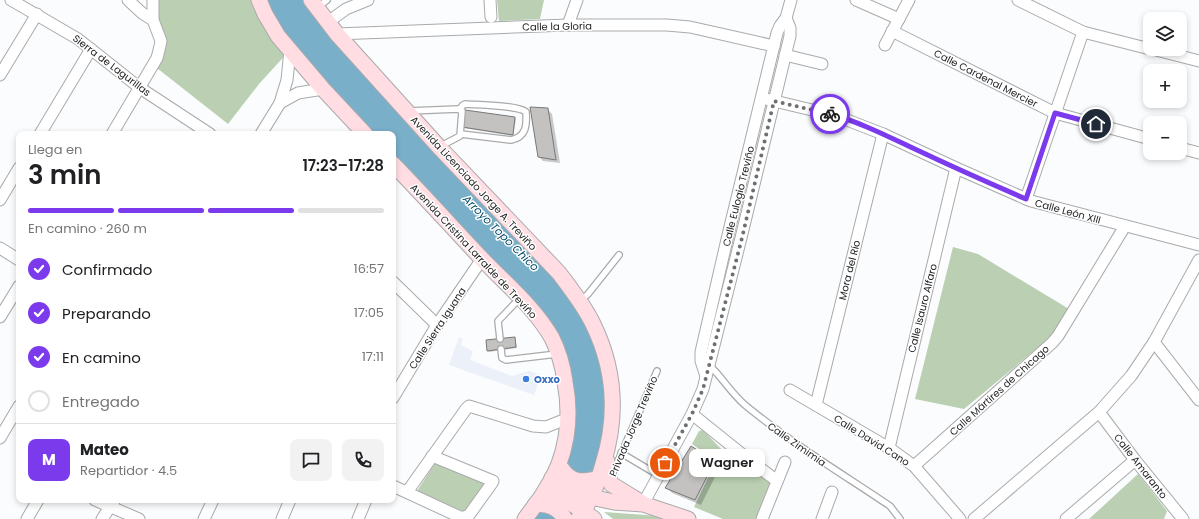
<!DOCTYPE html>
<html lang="es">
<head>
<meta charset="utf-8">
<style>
  body { margin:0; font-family:Poppins,sans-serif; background:#f2f2f2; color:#202124; height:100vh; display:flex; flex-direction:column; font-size:15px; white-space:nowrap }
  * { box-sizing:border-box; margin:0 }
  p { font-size:13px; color:#757577 }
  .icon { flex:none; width:22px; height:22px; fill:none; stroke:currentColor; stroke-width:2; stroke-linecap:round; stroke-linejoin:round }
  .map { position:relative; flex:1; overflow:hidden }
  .sheet { position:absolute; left:16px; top:131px; width:380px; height:372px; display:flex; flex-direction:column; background:#fff; border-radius:8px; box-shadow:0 2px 6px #0003 }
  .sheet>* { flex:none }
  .fabs { position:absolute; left:1143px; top:12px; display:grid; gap:8px }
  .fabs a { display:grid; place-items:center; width:44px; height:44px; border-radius:8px; background:#fff; box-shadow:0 2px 6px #0003; font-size:20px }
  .pin { position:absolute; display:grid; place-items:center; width:34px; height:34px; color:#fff; margin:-17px; border:2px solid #fff; border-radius:50%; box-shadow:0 1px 4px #0007 }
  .courier { position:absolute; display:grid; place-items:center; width:40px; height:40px; margin:-20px; border:3px solid #7c3aed; border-radius:50%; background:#fff; color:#222; box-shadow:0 1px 5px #0007 }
  .bubble { position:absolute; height:28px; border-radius:8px; background:#fff; box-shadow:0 2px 6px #0003; font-size:13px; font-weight:600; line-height:28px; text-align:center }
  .head em { font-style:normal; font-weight:600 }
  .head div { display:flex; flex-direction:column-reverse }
  .head { display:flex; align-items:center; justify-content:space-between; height:68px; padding:0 12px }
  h1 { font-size:26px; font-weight:600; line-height:30px }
  .bar { display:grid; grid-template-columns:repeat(4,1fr); gap:6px 4px; align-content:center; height:48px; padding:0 12px }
  .bar i { height:5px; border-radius:3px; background:#e0e0e0 }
  .bar .current { background:#7c3aed }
  .bar p { grid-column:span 4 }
  .line { display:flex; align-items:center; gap:10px; padding:0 12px; border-top:1px solid #e0e0e0 }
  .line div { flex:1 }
  .round { display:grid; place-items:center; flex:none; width:42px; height:42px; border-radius:8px; background:#f2f2f2 }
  ol { padding:0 12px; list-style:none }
  li { display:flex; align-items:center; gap:12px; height:44px }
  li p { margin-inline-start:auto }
  li .icon { padding:4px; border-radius:50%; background:#7c3aed; color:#fff; stroke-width:4 }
  li:last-child { color:#757577 }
  li i { width:22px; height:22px; border:2px solid #e0e0e0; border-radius:50% }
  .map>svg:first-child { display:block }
  .built { fill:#ebf0f9 }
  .green { fill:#bbd0b2 }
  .water { fill:#7aafca }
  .shadow { fill:#0003 }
  .building { fill:#c4c2c1; stroke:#797876 }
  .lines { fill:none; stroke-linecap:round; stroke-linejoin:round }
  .lane-casing { stroke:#a9aaac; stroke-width:8 }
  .street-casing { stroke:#a9aaac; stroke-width:13 }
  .secondary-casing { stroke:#a9aaac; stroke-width:17 }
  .lane { stroke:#fff; stroke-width:5.5 }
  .street { stroke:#fff; stroke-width:11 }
  .secondary { stroke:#ffdde3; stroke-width:15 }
  .done { stroke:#6e6f70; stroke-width:4; stroke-dasharray:0 7.2 }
  .route { stroke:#7c3aed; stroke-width:5 }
  .shop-dot { fill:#3f7fe0; stroke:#fff; stroke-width:1.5 }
  .labels { text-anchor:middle; stroke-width:3; stroke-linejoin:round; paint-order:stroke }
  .street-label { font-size:10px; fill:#232324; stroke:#fff }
  .shop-label { font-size:10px; font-weight:bold; fill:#366cbe; stroke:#fff; text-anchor:start }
  .water-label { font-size:11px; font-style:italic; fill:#004a65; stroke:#fff }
</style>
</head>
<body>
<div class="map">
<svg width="1199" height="519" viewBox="0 0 1199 519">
  <rect width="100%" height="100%" fill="#fafcfe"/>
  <polygon class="built" points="459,337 463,339 461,345 473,351 470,360 512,376 529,371 541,375 534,395 449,365"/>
  <g class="green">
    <polygon points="153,0 259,0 290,50 259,84 228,124 162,72 154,66 157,58"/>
    <polygon points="497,0 544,0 540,19 499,21"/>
    <polygon points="953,247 978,254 1069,309 1058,331 964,409 915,399"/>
    <polygon points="703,430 724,452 771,481 756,519 723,519 694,507 716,461 692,444 699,431"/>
    <polygon points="435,463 489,485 468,514 417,491"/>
    <polygon points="1138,474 1167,511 1164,519 1089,519"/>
    <polygon points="604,512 660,516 668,519 613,519"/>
  </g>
  <polygon class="water" points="259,0 311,0 559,273 602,346 610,437 576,519 525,519 535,505 569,418 551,338 393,164 393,134 365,134"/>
  <g class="shadow">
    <polygon points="547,109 552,114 560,163 543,161 539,157"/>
    <polygon points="466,111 515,118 516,119 513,136 464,128 463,127"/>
    <polygon points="515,338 517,348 489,352 488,351"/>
    <polygon points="714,461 720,467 701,505 672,493 667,488"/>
  </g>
  <g class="building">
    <polygon points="530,107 548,108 556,160 538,157"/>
    <polygon points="465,110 515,117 513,135 462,127"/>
    <polygon points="515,337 516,347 487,351 486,340"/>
    <polygon points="691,446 715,461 695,500 665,488"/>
  </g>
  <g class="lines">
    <defs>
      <g id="lane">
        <polyline points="318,7 327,0"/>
        <path d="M460 109 463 105 465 104C478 105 517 105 526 112 527 126 526 137 511 140L461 134"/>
        <polyline points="409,111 458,109 462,111 460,136 439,147"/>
        <polyline points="580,301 588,294 619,255"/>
        <polyline points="500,339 498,321 520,298"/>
        <polyline points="501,349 502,358 506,360 557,354"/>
        <path d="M709 365C722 377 731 393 745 405 791 443 841 473 890 506L900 519"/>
        <polyline points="621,453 658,475"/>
        <polyline points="612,475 657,371"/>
      </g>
      <g id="street">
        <polyline points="11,0 78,39 140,88 210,134"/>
        <polyline points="128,0 142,13 153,20"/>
        <polyline points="490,0 491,17"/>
        <polyline points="856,0 899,19"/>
        <polyline points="1018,0 1083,32 1150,49"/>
        <polyline points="328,22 346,9 368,0"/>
        <polyline points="568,25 577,0"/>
        <polyline points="892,31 1055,113 1150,139"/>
        <polyline points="337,34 568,25 667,25 690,27 774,46"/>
        <polyline points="885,45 909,0"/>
        <polyline points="1152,49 1199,61"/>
        <polyline points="785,55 822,64"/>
        <polyline points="0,75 37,14"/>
        <polyline points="762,98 833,115 847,120 883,134 956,168 1031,201 1199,245"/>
        <polyline points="280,103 298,93 323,89"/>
        <polyline points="40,134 91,49"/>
        <polyline points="112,134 157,58 160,46 161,41 153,20 153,0"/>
        <polyline points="261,134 280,103 287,80 290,50"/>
        <polyline points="1180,148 1199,153"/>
        <polyline points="1026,199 1083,32"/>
        <polyline points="0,200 19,168"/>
        <polyline points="0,248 19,260"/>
        <polyline points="393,282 437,325"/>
        <polyline points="0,317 19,286"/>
        <polyline points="1154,342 1199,400"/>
        <polyline points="706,376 701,361 701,352 728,235 777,33 780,26 786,18 791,0"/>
        <polyline points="790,390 889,448 914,466 960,519"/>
        <polyline points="393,398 437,325 482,259"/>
        <polyline points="816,405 883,134"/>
        <polyline points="1099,412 1135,460 1183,519"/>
        <polyline points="692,414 738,451 777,481"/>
        <polyline points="0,438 19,406"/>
        <polyline points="889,448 956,168"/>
        <polyline points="914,466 1052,343 1058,336 1125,226"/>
        <polyline points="393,486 460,517 464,517 469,515 492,483 493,481 432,456"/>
        <polyline points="407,492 466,409 469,406 533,426 546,427 561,421"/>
        <polyline points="95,500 139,519"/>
        <polyline points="643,504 692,414 703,389 741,238 790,36 790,28 786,18"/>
        <polyline points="27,519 38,500"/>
        <polyline points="102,519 114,501"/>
        <polyline points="204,519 213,500"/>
        <polyline points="282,519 290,500"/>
        <polyline points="358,519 366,500"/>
        <polyline points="762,519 785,462"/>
        <polyline points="822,519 832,492"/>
        <polyline points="974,519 1099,412 1131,376 1154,342 1199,260"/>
        <polyline points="1066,519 1135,460"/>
      </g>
      <g id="secondary">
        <polyline points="259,0 265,14 278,36 323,89 365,134"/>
        <path d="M311 0 337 34 439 147 559 273C571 289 584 305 593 324 615 369 618 416 603 464 598 483 590 503 578 519"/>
        <path d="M393 164C423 195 452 227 482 259 506 284 535 308 552 338 559 352 563 367 565 382 572 418 567 458 546 489 540 500 532 509 525 519"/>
        <polyline points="607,461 607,472 611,484 642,503"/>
        <path d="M562 469C572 484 584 482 599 478"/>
        <polyline points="552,478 586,496 614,502 643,504 688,519"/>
        <polyline points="547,489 577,507 594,519"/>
        <path d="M535 505C547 503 559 508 565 519"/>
      </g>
    </defs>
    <use href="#lane" class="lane-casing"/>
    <use href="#street" class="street-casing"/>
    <use href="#secondary" class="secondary-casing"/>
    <use href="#lane" class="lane"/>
    <use href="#street" class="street"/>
    <use href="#secondary" class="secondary"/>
  </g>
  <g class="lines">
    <polyline class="done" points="665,463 692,414 703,389 742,238 774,101 830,114"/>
    <path class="route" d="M830 114C860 122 889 137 917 150 953 167 989 183 1026 199L1055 113 1096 124"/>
  </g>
  <circle class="shop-dot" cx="526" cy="379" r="4"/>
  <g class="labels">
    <g class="street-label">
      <text transform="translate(557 26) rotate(-1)" y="4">Calle la Gloria</text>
      <text transform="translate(112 65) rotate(37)" y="4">Sierra de Lagurillas</text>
      <text transform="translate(986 78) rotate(27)" y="4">Calle Cardenal Mercier</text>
      <text transform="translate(474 183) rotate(47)" y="4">Avenida Licenciado Jorge A. Treviño</text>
      <text transform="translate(738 196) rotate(-76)" y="4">Calle Eulogio Treviño</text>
      <text transform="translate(1068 211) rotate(15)" y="4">Calle León XIII</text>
      <text transform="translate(474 251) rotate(47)" y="4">Avenida Cristina Larralde de Treviño</text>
      <text transform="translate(849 270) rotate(-76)" y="4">Mora del Río</text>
      <text transform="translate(922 308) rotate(-76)" y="4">Calle Isauro Alfaro</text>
      <text transform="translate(437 328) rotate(-57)" y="4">Calle Sierra Iguana</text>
      <text transform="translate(999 390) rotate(-42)" y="4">Calle Mártires de Chicago</text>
      <text transform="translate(633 426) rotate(-67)" y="4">Privada Jorge Treviño</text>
      <text transform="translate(872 440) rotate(32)" y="4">Calle David Cano</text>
      <text transform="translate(797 444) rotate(35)" y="4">Calle Zimimia</text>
      <text transform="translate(1141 466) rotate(52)" y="4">Calle Amaranto</text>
    </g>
    <g class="shop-label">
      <text x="534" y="383">Oxxo</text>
    </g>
    <g class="water-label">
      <text transform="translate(501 233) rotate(45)" y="4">Arroyo Topo Chico</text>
    </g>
  </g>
</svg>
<div class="fabs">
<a><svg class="icon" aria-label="layers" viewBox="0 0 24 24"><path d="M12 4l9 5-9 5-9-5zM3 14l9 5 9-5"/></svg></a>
<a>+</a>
<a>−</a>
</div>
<div class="pin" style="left:665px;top:463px;background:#ea580c"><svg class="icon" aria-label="bag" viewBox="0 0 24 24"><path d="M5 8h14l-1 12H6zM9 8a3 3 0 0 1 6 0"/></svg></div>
<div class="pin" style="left:1096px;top:124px;background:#1f2937"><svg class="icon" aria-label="home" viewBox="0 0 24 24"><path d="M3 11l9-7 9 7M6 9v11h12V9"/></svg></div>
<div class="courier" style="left:830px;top:114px"><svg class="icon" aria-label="bike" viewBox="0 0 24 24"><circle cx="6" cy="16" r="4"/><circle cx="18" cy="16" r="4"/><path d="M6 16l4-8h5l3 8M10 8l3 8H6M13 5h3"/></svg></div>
<div class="bubble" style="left:689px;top:449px;width:76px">Wagner</div>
<section class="sheet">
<div class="head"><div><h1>3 min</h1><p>Llega en</p></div><em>17:23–17:28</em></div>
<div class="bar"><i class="current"></i><i class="current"></i><i class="current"></i><i></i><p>En camino · 260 m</p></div>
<ol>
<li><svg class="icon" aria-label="check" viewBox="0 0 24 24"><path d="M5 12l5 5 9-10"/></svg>Confirmado<p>16:57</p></li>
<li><svg class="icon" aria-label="check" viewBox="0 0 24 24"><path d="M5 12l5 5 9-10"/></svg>Preparando<p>17:05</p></li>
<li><svg class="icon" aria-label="check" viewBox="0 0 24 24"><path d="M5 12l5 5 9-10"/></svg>En camino<p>17:11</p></li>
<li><i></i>Entregado</li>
</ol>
<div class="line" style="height:72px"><b class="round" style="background:#7c3aed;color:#fff">M</b><div><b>Mateo</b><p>Repartidor · 4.5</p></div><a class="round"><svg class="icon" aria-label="chat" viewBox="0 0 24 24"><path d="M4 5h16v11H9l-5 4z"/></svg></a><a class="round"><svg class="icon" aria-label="phone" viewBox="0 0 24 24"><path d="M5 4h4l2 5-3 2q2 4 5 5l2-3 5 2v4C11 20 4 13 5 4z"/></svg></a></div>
</section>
</div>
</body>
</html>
